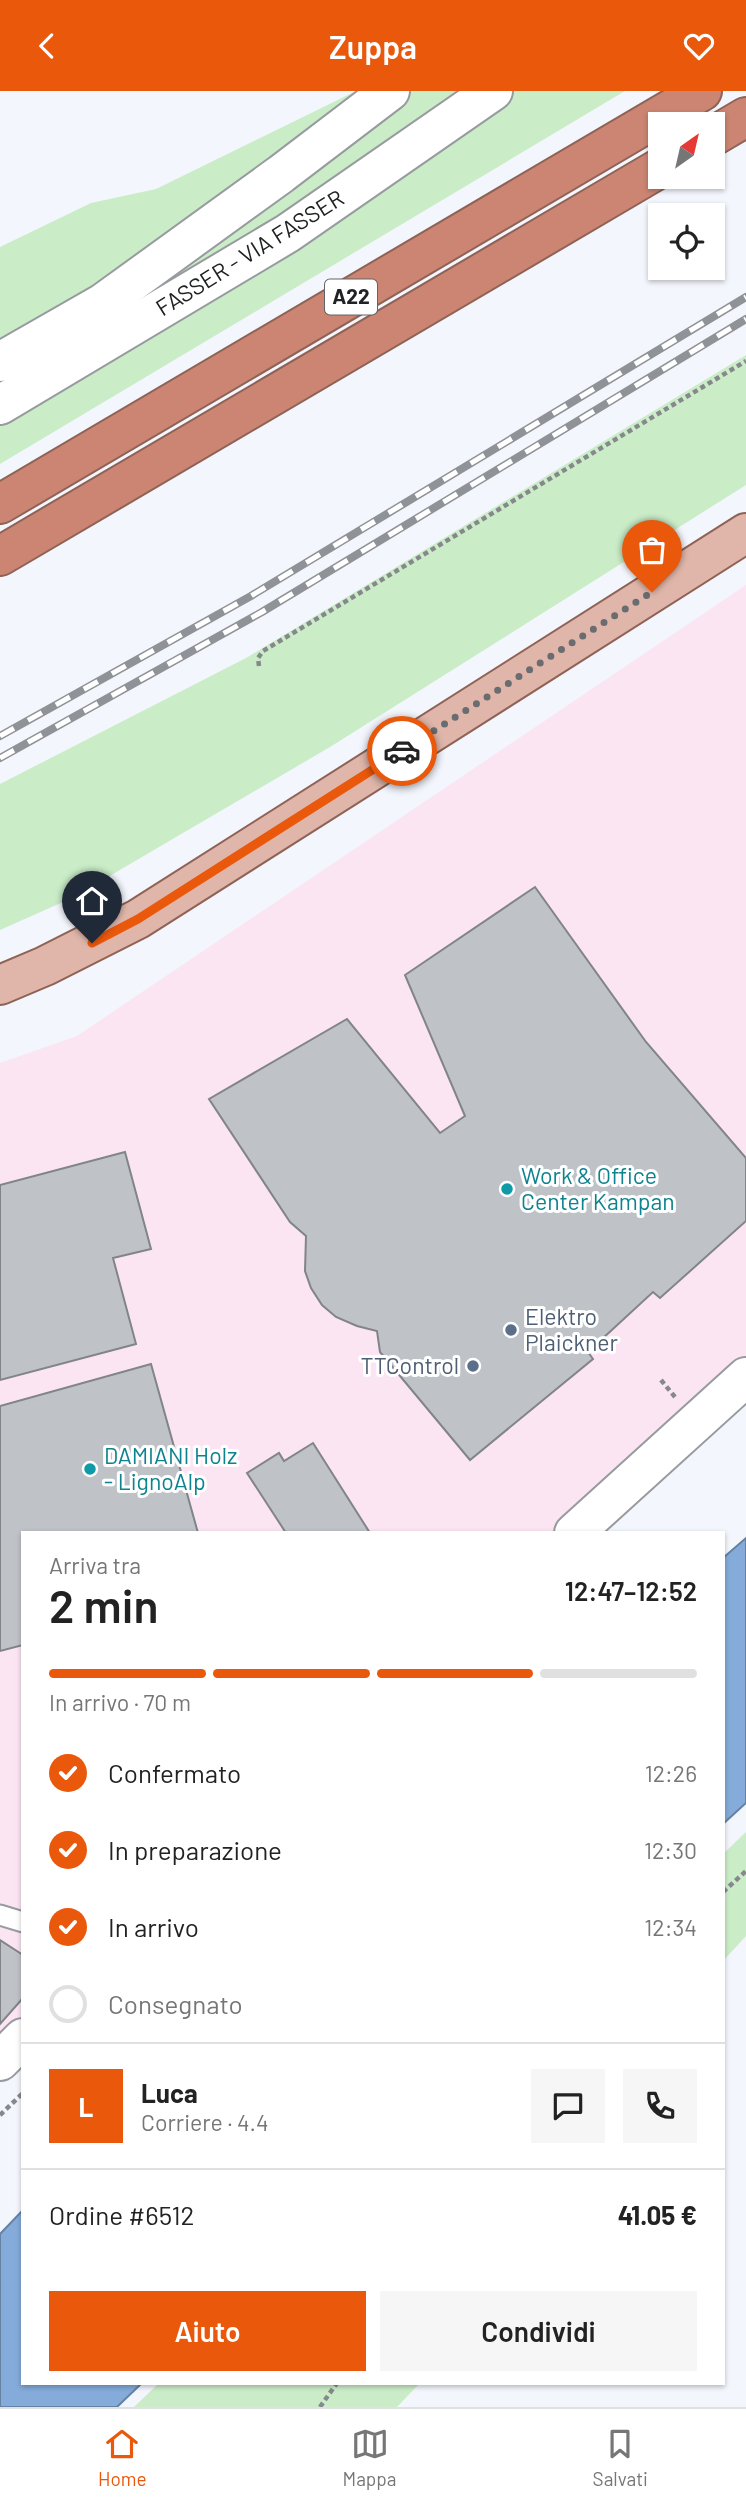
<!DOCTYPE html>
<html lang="it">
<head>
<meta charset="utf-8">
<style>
  body { margin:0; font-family:Barlow,sans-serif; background:#f6f6f6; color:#222; height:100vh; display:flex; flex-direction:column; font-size:26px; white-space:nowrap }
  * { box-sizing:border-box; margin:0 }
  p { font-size:23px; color:#767676 }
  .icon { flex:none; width:38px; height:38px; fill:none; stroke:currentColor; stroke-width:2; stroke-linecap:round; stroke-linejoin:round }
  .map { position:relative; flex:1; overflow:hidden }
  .drawer { position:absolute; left:21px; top:1440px; width:704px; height:854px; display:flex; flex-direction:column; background:#fff; border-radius:0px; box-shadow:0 2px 5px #0004 }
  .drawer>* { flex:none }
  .needle { width:46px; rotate:34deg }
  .fabs { position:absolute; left:648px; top:21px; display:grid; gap:14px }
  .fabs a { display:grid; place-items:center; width:77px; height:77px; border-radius:0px; background:#fff; box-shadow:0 2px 5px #0004; font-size:35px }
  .pin { position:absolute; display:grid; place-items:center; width:60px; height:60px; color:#fff; margin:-72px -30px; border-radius:50% 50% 50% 0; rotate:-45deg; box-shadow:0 0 7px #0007 }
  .pin .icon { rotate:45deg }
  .courier { position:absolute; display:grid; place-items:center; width:70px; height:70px; margin:-35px; border:5px solid #ea580c; border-radius:50%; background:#fff; color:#222; box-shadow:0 2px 9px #0007 }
  .overview em { font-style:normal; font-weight:600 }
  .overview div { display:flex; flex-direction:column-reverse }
  .overview { display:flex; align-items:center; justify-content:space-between; height:119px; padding:0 28px }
  h1 { font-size:46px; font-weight:600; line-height:52px }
  .bar { display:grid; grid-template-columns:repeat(4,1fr); gap:10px 7px; align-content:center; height:84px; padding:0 28px }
  .bar i { height:9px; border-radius:5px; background:#e0e0e0 }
  .bar .current { background:#ea580c }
  .bar p { grid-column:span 4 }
  .line { display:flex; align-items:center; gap:18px; padding:0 28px; border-top:2px solid #e0e0e0 }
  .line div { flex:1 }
  .round { display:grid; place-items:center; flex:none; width:74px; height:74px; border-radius:0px; background:#f6f6f6 }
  ol { padding:0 28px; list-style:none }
  li { display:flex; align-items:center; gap:21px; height:77px }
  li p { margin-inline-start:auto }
  li .icon { padding:7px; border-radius:50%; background:#ea580c; color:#fff; stroke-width:4 }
  li:last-child { color:#767676 }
  li i { width:38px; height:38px; border:4px solid #e0e0e0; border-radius:50% }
  .button { display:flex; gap:14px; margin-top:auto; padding:14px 28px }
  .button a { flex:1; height:80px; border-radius:0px; background:#ea580c; color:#fff; font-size:28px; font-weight:600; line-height:80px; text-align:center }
  .button a+a { background:#f6f6f6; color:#222 }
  header { display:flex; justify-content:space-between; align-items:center; height:91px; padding:0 28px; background:#ea580c; color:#fff; font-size:32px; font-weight:600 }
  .dock { display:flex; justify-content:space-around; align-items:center; height:98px; border-top:2px solid #e0e0e0; background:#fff; font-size:19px; color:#767676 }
  .dock a { display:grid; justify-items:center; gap:4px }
  .dock .current { color:#ea580c }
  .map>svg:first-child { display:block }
  .industrial { fill:#fbe5f2 }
  .green { fill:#caedc8 }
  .water { fill:#84abd9; stroke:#6682a2; stroke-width:2 }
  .building { fill:#bfc3c8; stroke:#818489; stroke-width:2 }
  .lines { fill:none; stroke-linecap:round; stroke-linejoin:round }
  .lane-casing { stroke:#979a9f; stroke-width:23 }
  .street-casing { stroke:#979a9f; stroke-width:42 }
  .primary-casing { stroke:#8f6256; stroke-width:42 }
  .highway-casing { stroke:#8f6256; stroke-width:42 }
  .path { stroke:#86888c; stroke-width:4.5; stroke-dasharray:5 3.5; stroke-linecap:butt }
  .lane { stroke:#fff; stroke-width:19 }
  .street { stroke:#fff; stroke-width:38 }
  .primary { stroke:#e0b6aa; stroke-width:38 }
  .highway { stroke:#cb8572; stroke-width:38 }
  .rail-casing { stroke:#8f9296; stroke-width:8 }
  .rail { stroke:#fff; stroke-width:5; stroke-dasharray:16; stroke-linecap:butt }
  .done { stroke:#6a6c6f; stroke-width:7; stroke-dasharray:0 12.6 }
  .route { stroke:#ea580c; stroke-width:9 }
  .culture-dot { fill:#0f9aa8; stroke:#fff; stroke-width:2.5 }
  .service-dot { fill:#5c6f8a; stroke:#fff; stroke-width:2.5 }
  .labels { text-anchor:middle; stroke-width:6; stroke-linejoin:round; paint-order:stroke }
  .shield { fill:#fff; stroke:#636465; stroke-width:2 }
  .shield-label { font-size:21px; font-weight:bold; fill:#202223 }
  .street-label { font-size:23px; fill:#202223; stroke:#fff }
  .culture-label { font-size:23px; fill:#0d838f; stroke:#fff; text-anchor:start }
  .service-label { font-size:23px; fill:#4e5e75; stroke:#fff; text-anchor:start }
</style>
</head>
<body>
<header><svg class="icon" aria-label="back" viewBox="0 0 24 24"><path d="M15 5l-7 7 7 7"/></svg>Zuppa<svg class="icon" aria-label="heart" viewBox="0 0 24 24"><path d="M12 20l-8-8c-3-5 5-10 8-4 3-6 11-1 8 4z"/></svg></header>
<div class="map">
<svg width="746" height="2316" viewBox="0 0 746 2316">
  <rect width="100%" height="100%" fill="#f3f6fc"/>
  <polygon class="industrial" points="746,494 746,1286 574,1442 23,1442 23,1954 0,1974 0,972 77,945"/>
  <g class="green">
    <polygon points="356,0 625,0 0,373 0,156 91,112 156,98"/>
    <polygon points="746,264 746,394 330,656 72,807 0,839 0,693 246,567"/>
    <polygon points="746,1741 746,1845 723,1870 723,1763"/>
    <polygon points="159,2292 419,2292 419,2293 397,2316 134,2316"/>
  </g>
  <g class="water">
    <polygon points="746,1447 746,1712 723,1733 723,1467"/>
    <polygon points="23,2119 23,2292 141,2293 117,2316 0,2316 0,2143"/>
  </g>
  <g class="building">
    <polygon points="535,796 646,951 746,1067 746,1130 660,1207 653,1201 588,1261 593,1268 470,1369 380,1261 377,1240 357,1235 336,1226 322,1214 311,1197 305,1180 306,1145 290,1131 209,1008 347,928 440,1042 465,1025 405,884"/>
    <polygon points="125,1061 151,1158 113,1167 136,1253 0,1289 0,1094"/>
    <polygon points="151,1273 198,1442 23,1442 23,1554 0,1560 0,1315"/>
    <polygon points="313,1352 370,1442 286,1442 247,1382 279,1362 284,1370"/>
    <polygon points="0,1849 23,1864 23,1907 0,1933"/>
  </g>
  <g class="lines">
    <defs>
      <polyline id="lane" points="0,1824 23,1831"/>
      <g id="street">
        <polyline points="0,271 103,212 281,83 390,0"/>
        <polyline points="0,314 288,142 493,0"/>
        <polyline points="574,1442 746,1286"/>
        <polyline points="0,1970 23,1947"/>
      </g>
      <polyline id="primary" points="0,894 45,875 138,828 746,442"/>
      <g id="highway">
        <polyline points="712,46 746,26"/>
        <polyline points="0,413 702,0"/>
        <polyline points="0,465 660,77"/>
      </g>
    </defs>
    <use href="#lane" class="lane-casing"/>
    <use href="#street" class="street-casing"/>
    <use href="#primary" class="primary-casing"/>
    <use href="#highway" class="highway-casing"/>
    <g class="path">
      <polyline points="259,575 258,567 263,560 746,270"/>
      <polyline points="661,1289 675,1306"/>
      <polyline points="723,1801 746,1780"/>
      <polyline points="0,2024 23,2002"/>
      <polyline points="320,2316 337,2292"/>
    </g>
    <use href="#lane" class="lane"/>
    <use href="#street" class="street"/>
    <use href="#primary" class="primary"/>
    <use href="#highway" class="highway"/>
    <defs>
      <g id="rail">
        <polyline points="0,645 251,505 746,206"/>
        <polyline points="0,667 262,521 746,228"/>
      </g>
    </defs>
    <use href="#rail" class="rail-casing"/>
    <use href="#rail" class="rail"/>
  </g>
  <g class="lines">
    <polyline class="done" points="402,660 652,501"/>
    <polyline class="route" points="92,852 138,828 402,660"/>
  </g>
  <g class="culture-dot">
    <circle cx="507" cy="1098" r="7"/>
    <circle cx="90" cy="1378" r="7"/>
  </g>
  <g class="service-dot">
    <circle cx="511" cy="1239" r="7"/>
    <circle cx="473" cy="1275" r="7"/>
  </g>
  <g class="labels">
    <rect class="shield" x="325" y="188.5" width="52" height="35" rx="5"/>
    <g class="shield-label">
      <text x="351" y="213">A22</text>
    </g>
    <g class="street-label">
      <text transform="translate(250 162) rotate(-32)" y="8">FASSER - VIA FASSER</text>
    </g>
    <g class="culture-label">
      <text x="521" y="1093">Work &amp; Office<tspan x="521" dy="26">Center Kampan</tspan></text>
      <text x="104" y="1373">DAMIANI Holz<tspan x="104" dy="26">- LignoAlp</tspan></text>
    </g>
    <g class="service-label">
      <text x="525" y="1234">Elektro<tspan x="525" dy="26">Plaickner</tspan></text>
      <text x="459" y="1283" text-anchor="end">TTControl</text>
    </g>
  </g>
</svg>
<div class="fabs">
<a><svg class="needle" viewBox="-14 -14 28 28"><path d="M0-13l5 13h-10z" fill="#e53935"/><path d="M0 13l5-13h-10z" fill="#767676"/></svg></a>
<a><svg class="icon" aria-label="locate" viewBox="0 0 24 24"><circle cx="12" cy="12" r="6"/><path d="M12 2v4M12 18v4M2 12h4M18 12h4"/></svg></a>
</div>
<div class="pin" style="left:652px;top:501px;background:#ea580c"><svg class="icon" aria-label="bag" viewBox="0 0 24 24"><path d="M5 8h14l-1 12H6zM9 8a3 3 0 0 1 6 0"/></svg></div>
<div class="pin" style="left:92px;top:852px;background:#1f2937"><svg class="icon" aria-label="home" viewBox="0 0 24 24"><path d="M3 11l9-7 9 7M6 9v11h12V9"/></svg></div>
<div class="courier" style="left:402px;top:660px"><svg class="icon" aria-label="car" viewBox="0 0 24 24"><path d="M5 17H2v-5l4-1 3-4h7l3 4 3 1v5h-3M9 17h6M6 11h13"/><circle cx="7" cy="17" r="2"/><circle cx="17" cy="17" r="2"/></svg></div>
<section class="drawer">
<div class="overview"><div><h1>2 min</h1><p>Arriva tra</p></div><em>12:47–12:52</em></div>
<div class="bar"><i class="current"></i><i class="current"></i><i class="current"></i><i></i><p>In arrivo · 70 m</p></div>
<ol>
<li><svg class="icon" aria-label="check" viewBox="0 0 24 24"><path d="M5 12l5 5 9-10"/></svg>Confermato<p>12:26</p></li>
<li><svg class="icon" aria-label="check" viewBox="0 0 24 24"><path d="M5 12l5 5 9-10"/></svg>In preparazione<p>12:30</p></li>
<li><svg class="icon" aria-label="check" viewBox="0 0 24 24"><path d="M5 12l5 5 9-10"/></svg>In arrivo<p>12:34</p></li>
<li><i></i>Consegnato</li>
</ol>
<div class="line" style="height:126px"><b class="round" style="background:#ea580c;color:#fff">L</b><div><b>Luca</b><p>Corriere · 4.4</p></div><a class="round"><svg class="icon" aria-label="chat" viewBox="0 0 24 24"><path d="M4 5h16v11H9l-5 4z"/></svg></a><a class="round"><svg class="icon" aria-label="phone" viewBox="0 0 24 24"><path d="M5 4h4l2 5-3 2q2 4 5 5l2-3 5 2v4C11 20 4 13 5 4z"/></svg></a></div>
<div class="line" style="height:91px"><div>Ordine #6512</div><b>41.05 €</b></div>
<div class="button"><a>Aiuto</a><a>Condividi</a></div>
</section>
</div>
<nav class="dock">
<a class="current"><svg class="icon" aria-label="home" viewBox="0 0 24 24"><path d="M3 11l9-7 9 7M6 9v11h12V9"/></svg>Home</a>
<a><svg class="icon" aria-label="map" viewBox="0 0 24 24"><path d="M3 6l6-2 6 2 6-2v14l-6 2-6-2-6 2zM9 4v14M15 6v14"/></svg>Mappa</a>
<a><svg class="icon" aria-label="saved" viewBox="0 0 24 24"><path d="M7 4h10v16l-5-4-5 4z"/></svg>Salvati</a>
</nav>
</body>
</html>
